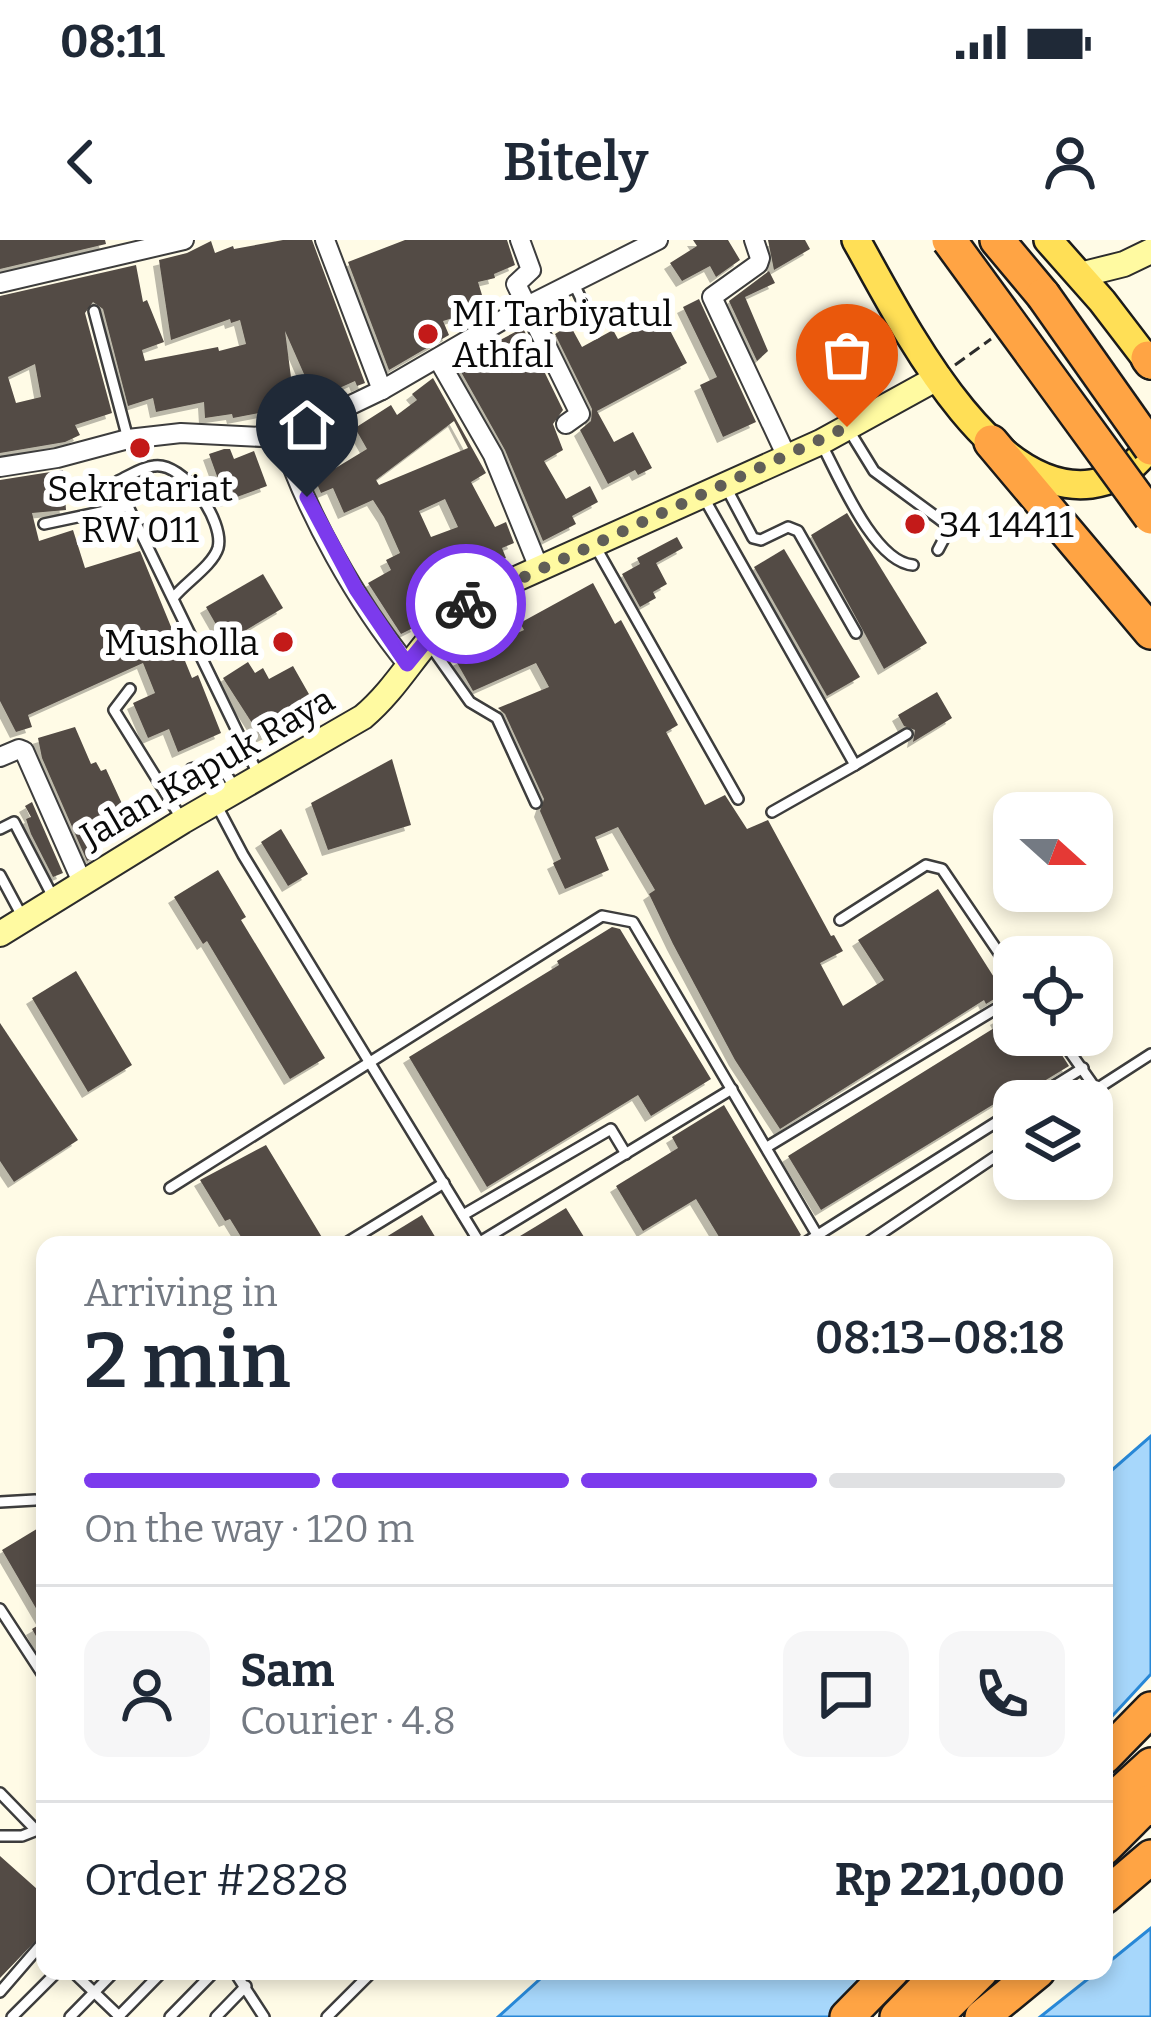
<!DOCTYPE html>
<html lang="en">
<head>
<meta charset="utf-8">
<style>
  body { margin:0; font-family:Bitter,serif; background:#f6f6f7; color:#1f2937; height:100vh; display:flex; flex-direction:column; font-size:45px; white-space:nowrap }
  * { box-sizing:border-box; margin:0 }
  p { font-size:39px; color:#747a83 }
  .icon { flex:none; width:66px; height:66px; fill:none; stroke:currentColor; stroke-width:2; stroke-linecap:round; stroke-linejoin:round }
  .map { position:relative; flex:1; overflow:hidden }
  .side { position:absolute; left:36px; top:996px; width:1077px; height:744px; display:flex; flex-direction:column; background:#fff; border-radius:24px; box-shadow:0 6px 18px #0003 }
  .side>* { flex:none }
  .needle { width:78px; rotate:111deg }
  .fabs { position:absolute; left:993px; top:552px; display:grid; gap:24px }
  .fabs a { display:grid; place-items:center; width:120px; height:120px; border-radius:24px; background:#fff; box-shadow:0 6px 18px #0003; font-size:60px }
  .pin { position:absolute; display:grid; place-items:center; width:102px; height:102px; color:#fff; margin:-123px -51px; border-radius:50% 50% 50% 0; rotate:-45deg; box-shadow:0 0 12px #0007 }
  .pin .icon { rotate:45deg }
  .courier { position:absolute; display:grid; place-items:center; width:120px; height:120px; margin:-60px; border:9px solid #7c3aed; border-radius:50%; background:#fff; color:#222; box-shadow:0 3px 15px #0007 }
  .overview em { font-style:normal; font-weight:600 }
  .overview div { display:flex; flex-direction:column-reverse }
  .overview { display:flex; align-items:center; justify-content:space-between; height:204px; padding:0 48px }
  h1 { font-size:78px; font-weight:600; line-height:90px }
  .bar { display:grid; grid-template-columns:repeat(4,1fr); gap:18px 12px; align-content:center; height:144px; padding:0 48px }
  .bar i { height:15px; border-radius:9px; background:#e0e1e3 }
  .bar .selected { background:#7c3aed }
  .bar p { grid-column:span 4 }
  .line { display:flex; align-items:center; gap:30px; padding:0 48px; border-top:3px solid #e0e1e3 }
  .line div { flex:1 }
  .round { display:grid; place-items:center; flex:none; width:126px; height:126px; border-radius:24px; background:#f6f6f7 }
  .status { display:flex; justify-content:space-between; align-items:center; height:84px; padding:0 60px; background:#fff; direction:ltr }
  .status svg { height:33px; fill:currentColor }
  header { display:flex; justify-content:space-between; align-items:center; height:156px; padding:0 48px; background:#fff; font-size:54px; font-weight:600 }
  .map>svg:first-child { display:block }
  .water { fill:#a7d7fb; stroke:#2888d7; stroke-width:3 }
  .building { fill:#534b45; fill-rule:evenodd; filter:url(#shadow) }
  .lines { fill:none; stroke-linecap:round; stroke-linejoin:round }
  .service-casing { stroke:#3d3d3d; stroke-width:14 }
  .minor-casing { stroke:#3d3d3d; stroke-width:22 }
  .secondary-casing { stroke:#2c2c2c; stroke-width:28 }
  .primary-casing { stroke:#1b1b1b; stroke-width:32 }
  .motorway-casing { stroke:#1b1b1b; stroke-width:38 }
  .path { stroke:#2c2c2c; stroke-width:3; stroke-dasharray:12 6; stroke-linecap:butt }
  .service { stroke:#fff; stroke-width:9 }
  .minor { stroke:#fff; stroke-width:18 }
  .secondary { stroke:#fffaa1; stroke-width:24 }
  .primary { stroke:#ffdf56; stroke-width:27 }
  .motorway { stroke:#ffa444; stroke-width:33 }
  .motorway-bridge-casing { stroke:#1b1b1b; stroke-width:38; stroke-linecap:butt }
  .motorway-bridge { stroke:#ffa444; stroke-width:33 }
  .done { stroke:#605e57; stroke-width:12; stroke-dasharray:0 21.6 }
  .route { stroke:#7c3aed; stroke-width:15 }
  .poi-dot { fill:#c31a19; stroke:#fff; stroke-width:4.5 }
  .labels { text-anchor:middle; stroke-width:12; stroke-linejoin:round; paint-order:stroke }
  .poi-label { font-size:36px; fill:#0a0a0a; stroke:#fff; text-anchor:start }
  .street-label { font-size:36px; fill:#0a0a0a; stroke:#fff }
</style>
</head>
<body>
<div class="status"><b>08:11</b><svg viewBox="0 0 49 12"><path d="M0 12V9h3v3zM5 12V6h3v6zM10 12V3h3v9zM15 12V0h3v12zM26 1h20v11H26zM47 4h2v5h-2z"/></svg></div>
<header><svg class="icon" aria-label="back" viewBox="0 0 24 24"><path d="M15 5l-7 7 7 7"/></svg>Bitely<svg class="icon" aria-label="person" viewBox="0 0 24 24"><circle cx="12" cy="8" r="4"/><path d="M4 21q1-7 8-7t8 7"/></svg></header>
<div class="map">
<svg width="1151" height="1777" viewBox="0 0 1151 1777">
  <defs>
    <filter id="shadow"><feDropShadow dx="-6" dy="6" stdDeviation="0" flood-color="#0004"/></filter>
  </defs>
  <rect width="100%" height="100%" fill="#fffbe6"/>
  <g class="water">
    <polygon points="1151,1196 1151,1434 1104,1485 1104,1237"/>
    <polygon points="1151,1688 1151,1777 1040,1777 1098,1731 1104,1731 1104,1726"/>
    <polygon points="549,1731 876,1731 834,1777 498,1777"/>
  </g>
  <g class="building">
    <polygon points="0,0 105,0 106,4 0,29"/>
    <path d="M283 0H312L365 143 357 146 355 141 315 159 285 91 296 176 291 179 271 182 269 171 233 178 232 174 205 178 204 162 156 172 153 158 128 166 103 69 93 62 85 73 112 173 75 185 80 195 65 202 0 213V56L136 25 143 62 147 60 164 102 142 110 145 121 218 107 219 111 246 104 240 80 231 83 230 79 171 100 159 20 187 13 211 1 215 13 233 6 234 9ZM35 124 41 157 16 163 8 137Z"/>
    <polygon points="405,0 507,0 515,25 494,34 495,38 478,42 486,68 443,81 449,95 389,130 348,22"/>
    <polygon points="693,0 728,0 740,20 716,37 710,26 682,41 670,23 697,6"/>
    <polygon points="768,0 805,0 810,9 774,30"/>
    <polygon points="769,31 775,43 745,57 768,111 757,121 729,61"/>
    <polygon points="699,59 756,182 723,197 700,145 717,137 683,67"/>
    <polygon points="663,77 687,123 597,171 614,202 633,192 652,228 638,235 635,230 608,244 580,190 591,181 592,169 555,94 570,85 582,107 613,90 618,99"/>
    <polygon points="523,88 563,170 553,184 563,210 544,221 566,259 590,246 598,262 572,276 576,284 543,301 505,210 456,123"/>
    <path d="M433 138 486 233 471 242 495 287 506 282 514 303 502 308 506 318 481 330 472 311 450 321 456 334 429 347 433 354 407 367 417 386 401 394 368 343 391 330 386 320 400 313 384 277 373 260 344 273 333 248 321 253 301 208 321 199 334 229 367 209 355 188 391 165 397 175 417 160 412 154ZM454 181 468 208 379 245 376 240ZM445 259 458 287 431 297 419 271Z"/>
    <polygon points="224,209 230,209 234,219 254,211 267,246 226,261 209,214"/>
    <polygon points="63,230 66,270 32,273 39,301 73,290 85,328 140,311 192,438 198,435 221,493 178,512 169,489 148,498 133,463 155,453 143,423 28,475 32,487 16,492 0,461 0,240"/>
    <polygon points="847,273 927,403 884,429 811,295"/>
    <polygon points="677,297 683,308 656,323 667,344 653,352 656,358 640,367 622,334 640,324 637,318"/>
    <polygon points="784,309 860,437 827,456 754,327"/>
    <polygon points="263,334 283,368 226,402 206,367"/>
    <polygon points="593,343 615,384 621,380 678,485 666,492 705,565 725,555 747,589 768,580 831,696 834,695 843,711 820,723 843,766 884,740 858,700 938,649 1004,753 986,764 984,760 780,889 735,820 673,704 649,654 655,650 618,587 595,597 609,630 565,649 553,623 561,619 540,571 544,559 505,474 498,468 549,447 536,423 473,451 456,421 524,390 520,383"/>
    <polygon points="248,422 255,433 263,428 269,439 293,426 318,470 261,497 223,438"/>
    <polygon points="937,452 952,478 913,502 915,490 904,486 898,475"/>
    <polygon points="75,487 91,524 96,522 101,531 106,529 130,581 96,601 102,612 87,621 42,518 38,498"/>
    <polygon points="392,519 411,585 328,610 311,563"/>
    <polygon points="32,562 63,633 53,637 31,594 26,579 31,577 25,566"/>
    <polygon points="281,589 308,634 288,646 261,602"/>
    <polygon points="218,630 246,677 241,680 325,818 290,839 207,701 203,704 174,657"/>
    <polygon points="612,687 620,689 711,839 651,876 638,855 487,947 409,817 559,725 557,721"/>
    <polygon points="76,731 132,825 88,852 32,758"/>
    <polygon points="1014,769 1014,795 1049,795 1069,826 1036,846 1033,840 821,970 788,916 999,785 996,779"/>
    <polygon points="0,783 78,900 14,942 0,921"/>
    <polygon points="724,865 801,995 786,1005 724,1005 696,959 643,991 616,946 678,908 672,897"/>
    <polygon points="266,905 323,999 312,1005 246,1005 230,979 225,981 200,940"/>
    <polygon points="566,968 589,1005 505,1005 535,987"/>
    <polygon points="422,975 440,1005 373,1005"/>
    <polygon points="45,1284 45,1412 32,1389 44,1382 2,1310"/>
    <polygon points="0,1616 37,1649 45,1640 45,1691 0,1738"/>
  </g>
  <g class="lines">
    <defs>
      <g id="service">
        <polyline points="573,42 594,86"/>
        <polyline points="94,71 128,199"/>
        <polyline points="850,192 874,231 946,284 947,293 938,310"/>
        <path d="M822 205C839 237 874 322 913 325"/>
        <polyline points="727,249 753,298 761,300 788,287 798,291 856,393"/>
        <polyline points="704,258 855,525 907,494"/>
        <polyline points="44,284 129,266"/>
        <polyline points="594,304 738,559"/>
        <path d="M174 357C185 343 213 325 218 308 225 281 183 221 154 226 142 227 129 236 118 241L117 244 257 532"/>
        <polyline points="429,404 470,462 497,478 536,563"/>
        <polyline points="130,449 114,470 183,581"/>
        <polyline points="191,529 218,521 235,548"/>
        <polyline points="215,562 243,615 481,1005"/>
        <polyline points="772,572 855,525"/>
        <polyline points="0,589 14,582 54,659"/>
        <polyline points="0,635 23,678"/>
        <polyline points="840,680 926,625 942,629 1014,735"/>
        <polyline points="1058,795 1096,849"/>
        <polyline points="1030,861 1083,828"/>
        <polyline points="1078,861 1151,814"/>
        <polyline points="767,907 1014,758"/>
        <polyline points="170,948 602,676 633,682 823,1005"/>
        <polyline points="463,975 611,889 626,914"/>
        <polyline points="480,1002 732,849"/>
        <polyline points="343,1005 444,943"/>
        <polyline points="802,1005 1014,871"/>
        <polyline points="864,1005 1014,904"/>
        <polyline points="0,1262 35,1260"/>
        <polyline points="0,1369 45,1438"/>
        <polyline points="0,1553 34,1588"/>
        <polyline points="0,1596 22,1596 45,1587"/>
        <polyline points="72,1731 120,1777"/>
        <polyline points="234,1731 264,1777"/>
        <polyline points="0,1752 45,1700"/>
        <polyline points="12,1777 58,1731"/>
        <polyline points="70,1777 115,1731"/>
        <polyline points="118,1777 163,1731"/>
        <polyline points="170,1777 215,1731"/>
        <polyline points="216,1777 246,1746"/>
        <polyline points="327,1777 373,1731"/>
      </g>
      <g id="minor">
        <polyline points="325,0 382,150"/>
        <polyline points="520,0 531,30 516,44 580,174 566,184"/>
        <polyline points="754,0 760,18 758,24 712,57 787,217"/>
        <polyline points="0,43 184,0"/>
        <polyline points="438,119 493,215 539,328"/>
        <path d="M282 198C307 274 357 363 407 424"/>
        <polyline points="0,227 57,218 128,199 181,193 282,198 382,150 525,67 658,0"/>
        <polyline points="0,517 19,509 24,511 82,642"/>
      </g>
      <g id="secondary">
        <polyline points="1080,35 1124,24 1151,11"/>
        <path d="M0 694 183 581 363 477C406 441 426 388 476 357L821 202 939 137"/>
      </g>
      <g id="primary">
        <path d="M856 0C899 76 987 257 1091 244 1117 241 1137 225 1151 204"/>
        <polyline points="1048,0 1102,61 1151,125"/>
      </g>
      <g id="motorway">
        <polyline points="997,0 1043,55"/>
        <polyline points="1148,118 1151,122"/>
        <polyline points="991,202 1151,392"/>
        <polyline points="1104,1517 1151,1469"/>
        <polyline points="1104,1568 1151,1525"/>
        <polyline points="1104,1608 1151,1561"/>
        <polyline points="1104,1657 1151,1617"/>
        <polyline points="847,1777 892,1731"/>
        <polyline points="897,1777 942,1731"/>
        <polyline points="935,1777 981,1731"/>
        <polyline points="982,1777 1038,1731"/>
      </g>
    </defs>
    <use href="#service" class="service-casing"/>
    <use href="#minor" class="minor-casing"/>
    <use href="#secondary" class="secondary-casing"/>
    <use href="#primary" class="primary-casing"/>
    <use href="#motorway" class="motorway-casing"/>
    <polyline class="path" points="955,125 991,99"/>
    <use href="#service" class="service"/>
    <use href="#minor" class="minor"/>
    <use href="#secondary" class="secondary"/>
    <use href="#primary" class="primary"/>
    <use href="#motorway" class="motorway"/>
    <defs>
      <g id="motorway-bridge">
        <polyline points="949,0 1151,277"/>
        <polyline points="1043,55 1151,208"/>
      </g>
    </defs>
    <use href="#motorway-bridge" class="motorway-bridge-casing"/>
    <use href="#motorway-bridge" class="motorway-bridge"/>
  </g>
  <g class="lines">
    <polyline class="done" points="466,364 847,187"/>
    <polyline class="route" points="307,257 356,349 407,424 439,385 466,364"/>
  </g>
  <g class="poi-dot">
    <circle cx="428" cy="94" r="12"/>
    <circle cx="140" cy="208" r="12"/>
    <circle cx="915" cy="284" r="12"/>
    <circle cx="283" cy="402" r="12"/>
  </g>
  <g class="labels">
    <g class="poi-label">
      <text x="452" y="86">MI Tarbiyatul<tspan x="452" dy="41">Athfal</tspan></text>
      <text x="140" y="261" text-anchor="middle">Sekretariat<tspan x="140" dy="41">RW 011</tspan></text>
      <text x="939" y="297">34 14411</text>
      <text x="259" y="415" text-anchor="end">Musholla</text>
    </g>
    <g class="street-label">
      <text transform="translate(207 527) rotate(-30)" y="13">Jalan Kapuk Raya</text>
    </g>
  </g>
</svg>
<div class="fabs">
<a><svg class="needle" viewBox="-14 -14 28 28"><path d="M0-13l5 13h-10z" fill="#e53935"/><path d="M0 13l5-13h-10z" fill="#747a83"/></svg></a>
<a><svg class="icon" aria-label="locate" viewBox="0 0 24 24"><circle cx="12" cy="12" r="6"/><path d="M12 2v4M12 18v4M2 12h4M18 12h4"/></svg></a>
<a><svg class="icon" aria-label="layers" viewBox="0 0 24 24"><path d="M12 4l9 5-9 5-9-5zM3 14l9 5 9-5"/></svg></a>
</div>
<div class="pin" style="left:847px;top:187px;background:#ea580c"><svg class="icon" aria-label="bag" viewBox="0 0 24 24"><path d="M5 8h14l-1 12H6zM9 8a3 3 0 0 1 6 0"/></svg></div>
<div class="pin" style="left:307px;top:257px;background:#1f2937"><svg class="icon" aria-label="home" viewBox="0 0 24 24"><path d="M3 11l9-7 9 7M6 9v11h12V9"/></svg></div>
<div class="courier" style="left:466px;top:364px"><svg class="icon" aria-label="bike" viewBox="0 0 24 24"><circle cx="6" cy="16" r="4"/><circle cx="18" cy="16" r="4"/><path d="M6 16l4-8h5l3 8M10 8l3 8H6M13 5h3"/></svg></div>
<section class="side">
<div class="overview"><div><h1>2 min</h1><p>Arriving in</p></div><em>08:13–08:18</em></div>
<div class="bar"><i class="selected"></i><i class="selected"></i><i class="selected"></i><i></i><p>On the way · 120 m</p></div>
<div class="line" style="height:216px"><a class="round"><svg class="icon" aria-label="person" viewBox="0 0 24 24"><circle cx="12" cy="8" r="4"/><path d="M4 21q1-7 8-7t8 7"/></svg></a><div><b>Sam</b><p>Courier · 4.8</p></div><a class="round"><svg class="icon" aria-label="chat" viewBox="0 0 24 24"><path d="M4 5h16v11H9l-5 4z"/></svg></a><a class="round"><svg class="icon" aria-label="phone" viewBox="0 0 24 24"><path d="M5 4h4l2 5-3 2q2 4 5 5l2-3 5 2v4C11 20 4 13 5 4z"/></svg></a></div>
<div class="line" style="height:156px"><div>Order #2828</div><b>Rp 221,000</b></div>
</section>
</div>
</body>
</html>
